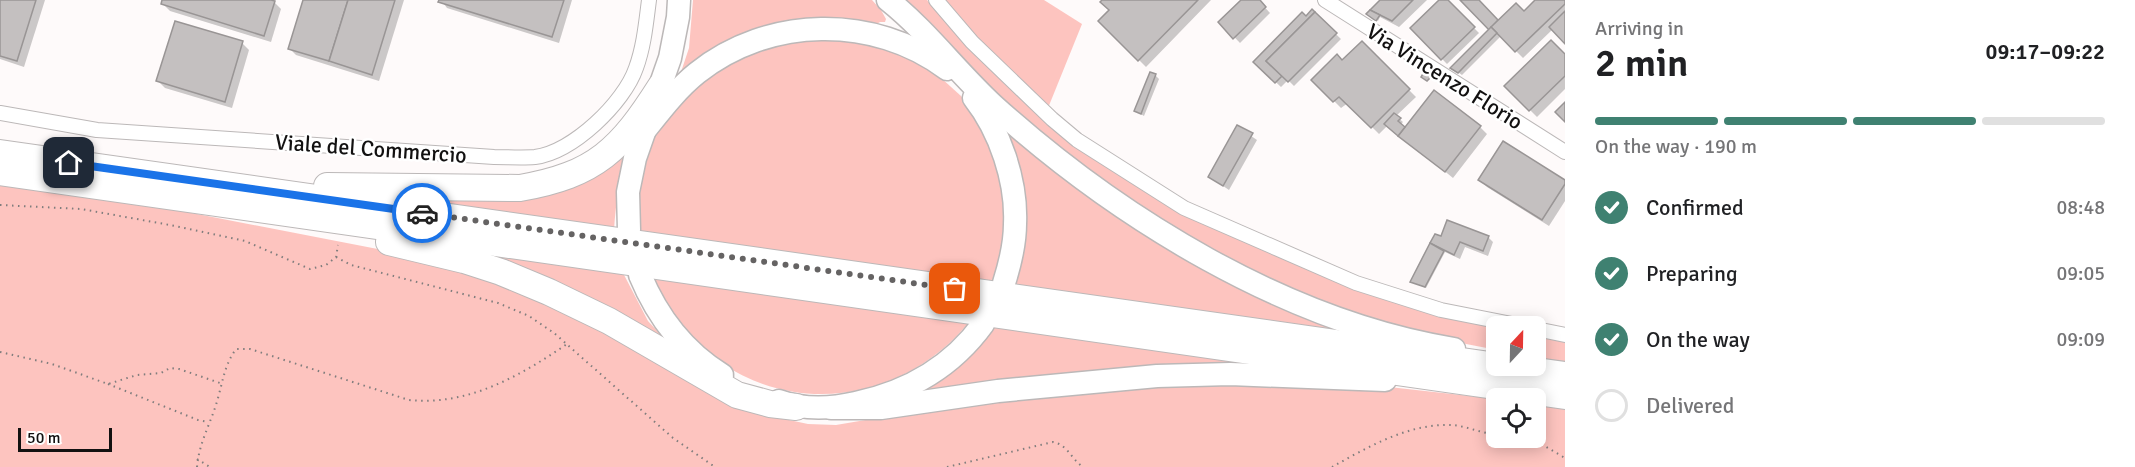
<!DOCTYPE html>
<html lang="en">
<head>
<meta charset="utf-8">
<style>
  body { margin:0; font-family:Signika,sans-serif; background:#f6f6f6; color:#202124; height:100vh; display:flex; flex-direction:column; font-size:22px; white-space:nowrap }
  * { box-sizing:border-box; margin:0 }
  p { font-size:20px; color:#757577 }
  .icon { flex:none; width:33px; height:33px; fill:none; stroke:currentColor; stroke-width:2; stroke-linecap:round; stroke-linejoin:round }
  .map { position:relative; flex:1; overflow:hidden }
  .side { display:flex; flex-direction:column; background:#fff; width:570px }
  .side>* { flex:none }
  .needle { width:39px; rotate:22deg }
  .buttons { position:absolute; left:1486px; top:316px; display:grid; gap:12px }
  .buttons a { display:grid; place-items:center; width:60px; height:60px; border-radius:9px; background:#fff; box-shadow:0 3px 15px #0003; font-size:30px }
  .scale { position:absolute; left:18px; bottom:15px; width:94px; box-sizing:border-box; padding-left:6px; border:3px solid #121111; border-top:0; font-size:16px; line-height:21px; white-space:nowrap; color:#121111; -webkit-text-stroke:4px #fff; paint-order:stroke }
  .pin { position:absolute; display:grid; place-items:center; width:51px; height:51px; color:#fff; margin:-26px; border-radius:12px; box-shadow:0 3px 9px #0006 }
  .courier { position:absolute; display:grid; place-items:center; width:60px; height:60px; margin:-30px; border:4px solid #1a73e8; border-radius:50%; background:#fff; color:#222; box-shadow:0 2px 8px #0007 }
  .overview em { font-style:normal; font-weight:600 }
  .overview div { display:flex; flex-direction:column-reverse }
  .overview { display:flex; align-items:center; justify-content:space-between; height:102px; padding:0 30px }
  h1 { font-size:39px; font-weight:600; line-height:45px }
  .bar { display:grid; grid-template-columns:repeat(4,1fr); gap:9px 6px; align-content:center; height:72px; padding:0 30px }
  .bar i { height:8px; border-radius:4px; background:#e0e0e0 }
  .bar .selected { background:#3f8171 }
  .bar p { grid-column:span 4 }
  ol { padding:0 30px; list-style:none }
  li { display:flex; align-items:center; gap:18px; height:66px }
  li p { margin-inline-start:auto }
  li .icon { padding:6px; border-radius:50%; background:#3f8171; color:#fff; stroke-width:4 }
  li:last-child { color:#757577 }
  li i { width:33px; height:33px; border:3px solid #e0e0e0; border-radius:50% }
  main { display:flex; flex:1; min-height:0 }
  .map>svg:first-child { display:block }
  .green { fill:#fdc4bf }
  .shadow { fill:#0003 }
  .building { fill:#c4c0c0; stroke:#999595; stroke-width:1.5 }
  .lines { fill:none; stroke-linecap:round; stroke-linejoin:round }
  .street-casing { stroke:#bcb8b8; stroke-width:16 }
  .primary-casing { stroke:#bcb8b8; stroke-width:25 }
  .highway-casing { stroke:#bcb8b8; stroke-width:28 }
  .path { stroke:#807d7d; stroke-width:2; stroke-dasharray:1.5 4.5; stroke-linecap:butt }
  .street { stroke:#fff; stroke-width:14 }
  .primary { stroke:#fff; stroke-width:22 }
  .highway { stroke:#fff; stroke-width:26 }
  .done { stroke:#656363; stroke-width:6; stroke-dasharray:0 10.8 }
  .route { stroke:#1a73e8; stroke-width:8 }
  .labels { text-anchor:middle; stroke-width:5; stroke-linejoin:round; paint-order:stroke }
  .street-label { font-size:22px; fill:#121111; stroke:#fff }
</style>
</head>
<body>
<main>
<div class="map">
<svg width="1565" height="467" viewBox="0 0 1565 467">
  <rect width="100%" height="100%" fill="#fefafa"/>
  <g class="green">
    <polygon points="693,0 872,0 881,10 886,19 885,22 880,22 875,25 853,22 681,72 689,48"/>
    <polygon points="905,0 927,0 986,63 1062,134 1288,258 1497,327 1497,350 1425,336 1373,323 1213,255 1074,165 987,88"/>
    <polygon points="940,0 1044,0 1082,24 1048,108 1031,94"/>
    <polygon points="804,38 871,42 929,67 961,96 983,129 1000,169 1006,227 998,270 992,284 640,235 637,219 640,177 654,137 688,92 746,53"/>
    <polygon points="1013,131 1054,167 1378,338 1013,288 1004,134"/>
    <path d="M630 146C620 174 616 200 614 230L395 201 522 194Z"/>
    <polygon points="0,181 125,200 455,264 536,296 752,412 808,424 836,425 954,405 1127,385 1362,384 1497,399 1497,438 1536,438 1536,404 1565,407 1565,467 0,467"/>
    <polygon points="430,243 622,271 648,321 662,336 655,340"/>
    <path d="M651 275 971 320C910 396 805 419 721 363 706 352 688 338 678 323 667 308 659 290 651 275Z"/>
    <polygon points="995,324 1323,369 931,393 928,388 954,369"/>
    <polygon points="1536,333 1565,341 1565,363 1536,357"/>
  </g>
  <g class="shadow">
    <polygon points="0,0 45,0 24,67 0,59"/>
    <polygon points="164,0 266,0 274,2 281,9 271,42 170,11 163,4"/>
    <polygon points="304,0 404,0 379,81 296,55 289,48"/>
    <polygon points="441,0 572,0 559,43 447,8"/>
    <polygon points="1104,0 1211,0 1146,67 1100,21 1111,10"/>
    <polygon points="1243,0 1258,0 1270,13 1240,43 1220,22"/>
    <polygon points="1382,0 1427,0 1399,27 1380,17 1378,21 1368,14 1377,14 1372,10"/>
    <polygon points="1441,0 1446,0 1479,33 1447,64 1412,28"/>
    <polygon points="1462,0 1477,0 1498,22 1524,13 1537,0 1565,0 1565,42 1553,29 1523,58 1501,36 1462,75 1452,68 1491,30"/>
    <polygon points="1312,11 1341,39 1294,86 1288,80 1281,87 1255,62"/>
    <polygon points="242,43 249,50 232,108 165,88 158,81"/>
    <polygon points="1362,43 1416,97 1396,116 1403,122 1400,125 1405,130 1480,127 1487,134 1453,178 1388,125 1379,134 1348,103 1341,108 1313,80 1342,62"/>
    <polygon points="1565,56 1565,89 1537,117 1506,86"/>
    <polygon points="1155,75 1159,79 1144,116 1136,111"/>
    <polygon points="1238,127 1257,140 1229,190 1210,177"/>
    <polygon points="1480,180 1565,182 1565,201 1549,226 1487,187"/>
    <polygon points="1435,236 1442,238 1488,237 1493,242 1488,256 1465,247 1460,259 1445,252 1426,288 1412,282"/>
  </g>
  <g class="building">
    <polygon points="0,0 36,0 17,61 0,56"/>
    <polygon points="162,0 271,0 275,1 264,36 161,4"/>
    <polygon points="303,0 348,0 329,61 288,49"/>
    <polygon points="348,0 395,0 372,75 329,61"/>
    <polygon points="439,0 564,0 552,37 438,2"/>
    <polygon points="1102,0 1198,0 1138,61 1098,21 1109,10 1100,2"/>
    <polygon points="1241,0 1260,0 1266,7 1233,39 1218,22"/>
    <polygon points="1380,0 1413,0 1392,21 1370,10"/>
    <polygon points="1439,0 1448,0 1475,27 1441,60 1410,28"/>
    <polygon points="1460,0 1479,0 1498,20 1489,30"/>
    <polygon points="1535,0 1565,0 1565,4 1515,52 1491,27 1516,3 1524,11"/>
    <polygon points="1312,9 1315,12 1266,61 1282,76 1275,83 1253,62 1302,12 1306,16"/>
    <polygon points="1370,10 1380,15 1376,21 1366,14"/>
    <polygon points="1565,11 1565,44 1549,27"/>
    <polygon points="1315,12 1337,33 1288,82 1266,61"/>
    <polygon points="175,21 243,41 225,102 156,81"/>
    <polygon points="1491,27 1497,33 1458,73 1450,68"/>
    <polygon points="1551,40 1565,54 1565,76 1529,111 1504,86"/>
    <polygon points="1362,41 1410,89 1371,128 1339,97 1333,102 1311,80 1337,54 1342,60"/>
    <polygon points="1150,72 1156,74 1141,114 1134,111"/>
    <polygon points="1424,72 1432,76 1427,81 1421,77"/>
    <polygon points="1434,90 1481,126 1445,172 1398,136"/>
    <polygon points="1565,102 1565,122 1555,112"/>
    <polygon points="1394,113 1401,118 1398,121 1405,127 1398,136 1384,124"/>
    <polygon points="1237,125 1253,133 1223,186 1208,177"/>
    <polygon points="1503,141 1565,180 1565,184 1542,220 1478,180"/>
    <polygon points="1447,220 1489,236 1483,251 1460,242 1454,255 1430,243 1435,234 1441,236"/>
    <polygon points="1430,243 1444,251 1425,287 1410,282"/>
  </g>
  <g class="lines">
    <defs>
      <g id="street">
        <polyline points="936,0 972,42 1052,119 1077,140 1184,208 1356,283 1441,310 1527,327"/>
        <polyline points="1325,0 1565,152"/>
        <path d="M0 113 97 130 494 157C507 157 522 158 535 157 573 152 624 103 636 68 644 46 646 23 649 0"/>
        <polyline points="1536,329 1565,335"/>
      </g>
      <g id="primary">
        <path d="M888 0C928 32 957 72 994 106 1118 218 1287 322 1454 349"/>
        <path d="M974 98C1000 131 1017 181 1015 224 1015 244 1010 264 1004 283"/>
        <path d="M645 130C661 110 677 89 697 73 768 16 874 14 947 69"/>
        <polyline points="629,230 628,192 635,158 670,58 678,17 679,0"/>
        <path d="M640 275C657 316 683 351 722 375"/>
        <path d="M779 401C804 410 830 409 856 403 908 392 951 368 983 324"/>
        <polyline points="831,408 881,408 998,391 1157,376 1230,374 1385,380"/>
      </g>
      <g id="highway">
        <polyline points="0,153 1497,366"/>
        <polyline points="0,172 1565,396"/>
        <path d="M327 186 520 188C596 175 621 149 661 86"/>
        <polyline points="389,242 464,260 501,272 549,292 609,321 737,395 770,404 796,407"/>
        <polyline points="1499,366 1565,375"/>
      </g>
    </defs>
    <use href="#street" class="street-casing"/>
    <use href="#primary" class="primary-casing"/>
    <use href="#highway" class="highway-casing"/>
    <g class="path">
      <polyline points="0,205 81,209 170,225 245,241 310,269 326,265 336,257 338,245"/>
      <polyline points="336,257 351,265 498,303 529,316 554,333 673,438 715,467"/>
      <polyline points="0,352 52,364 108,384 137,375 161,373 170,368 179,369 220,383"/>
      <polyline points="108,384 198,420 208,422"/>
      <polyline points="1531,438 1565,458"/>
      <polyline points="197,459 210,467"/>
      <path d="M197 467C199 442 212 421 218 398 223 380 225 364 236 349H250L409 400C468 406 520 376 567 344"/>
      <path d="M947 467 1053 442C1068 445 1071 459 1083 467"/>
      <path d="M1332 467C1366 448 1406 425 1446 425 1464 424 1480 434 1497 434"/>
    </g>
    <use href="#street" class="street"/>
    <use href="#primary" class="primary"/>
    <use href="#highway" class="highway"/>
  </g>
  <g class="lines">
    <polyline class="done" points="422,213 955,289"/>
    <polyline class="route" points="69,163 422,213"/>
  </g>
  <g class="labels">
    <g class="street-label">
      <text transform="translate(1445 76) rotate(32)" y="8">Via Vincenzo Florio</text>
      <text transform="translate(371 148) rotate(4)" y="8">Viale del Commercio</text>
    </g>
  </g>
</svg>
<div class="buttons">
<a><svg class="needle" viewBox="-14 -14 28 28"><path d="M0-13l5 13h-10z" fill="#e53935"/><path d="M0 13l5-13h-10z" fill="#757577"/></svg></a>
<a><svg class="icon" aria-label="locate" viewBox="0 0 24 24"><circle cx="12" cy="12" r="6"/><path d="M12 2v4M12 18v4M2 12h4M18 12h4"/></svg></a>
</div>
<div class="scale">50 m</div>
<div class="pin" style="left:955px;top:289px;background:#ea580c"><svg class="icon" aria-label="bag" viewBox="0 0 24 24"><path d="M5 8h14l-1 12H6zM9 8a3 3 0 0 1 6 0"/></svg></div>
<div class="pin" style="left:69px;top:163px;background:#1f2937"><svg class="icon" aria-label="home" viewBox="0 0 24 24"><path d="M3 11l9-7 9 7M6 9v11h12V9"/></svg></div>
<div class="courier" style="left:422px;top:213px"><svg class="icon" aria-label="car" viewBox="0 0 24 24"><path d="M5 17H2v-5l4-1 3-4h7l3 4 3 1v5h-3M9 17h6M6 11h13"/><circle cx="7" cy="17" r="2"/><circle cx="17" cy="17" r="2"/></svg></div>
</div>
<section class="side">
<div class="overview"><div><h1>2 min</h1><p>Arriving in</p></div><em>09:17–09:22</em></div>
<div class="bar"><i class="selected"></i><i class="selected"></i><i class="selected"></i><i></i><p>On the way · 190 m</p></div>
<ol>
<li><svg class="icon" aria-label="check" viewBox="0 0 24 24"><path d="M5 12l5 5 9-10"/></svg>Confirmed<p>08:48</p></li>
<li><svg class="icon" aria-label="check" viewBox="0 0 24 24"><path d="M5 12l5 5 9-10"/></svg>Preparing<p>09:05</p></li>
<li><svg class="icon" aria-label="check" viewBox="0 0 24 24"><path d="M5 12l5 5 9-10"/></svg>On the way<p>09:09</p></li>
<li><i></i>Delivered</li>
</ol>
</section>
</main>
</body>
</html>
